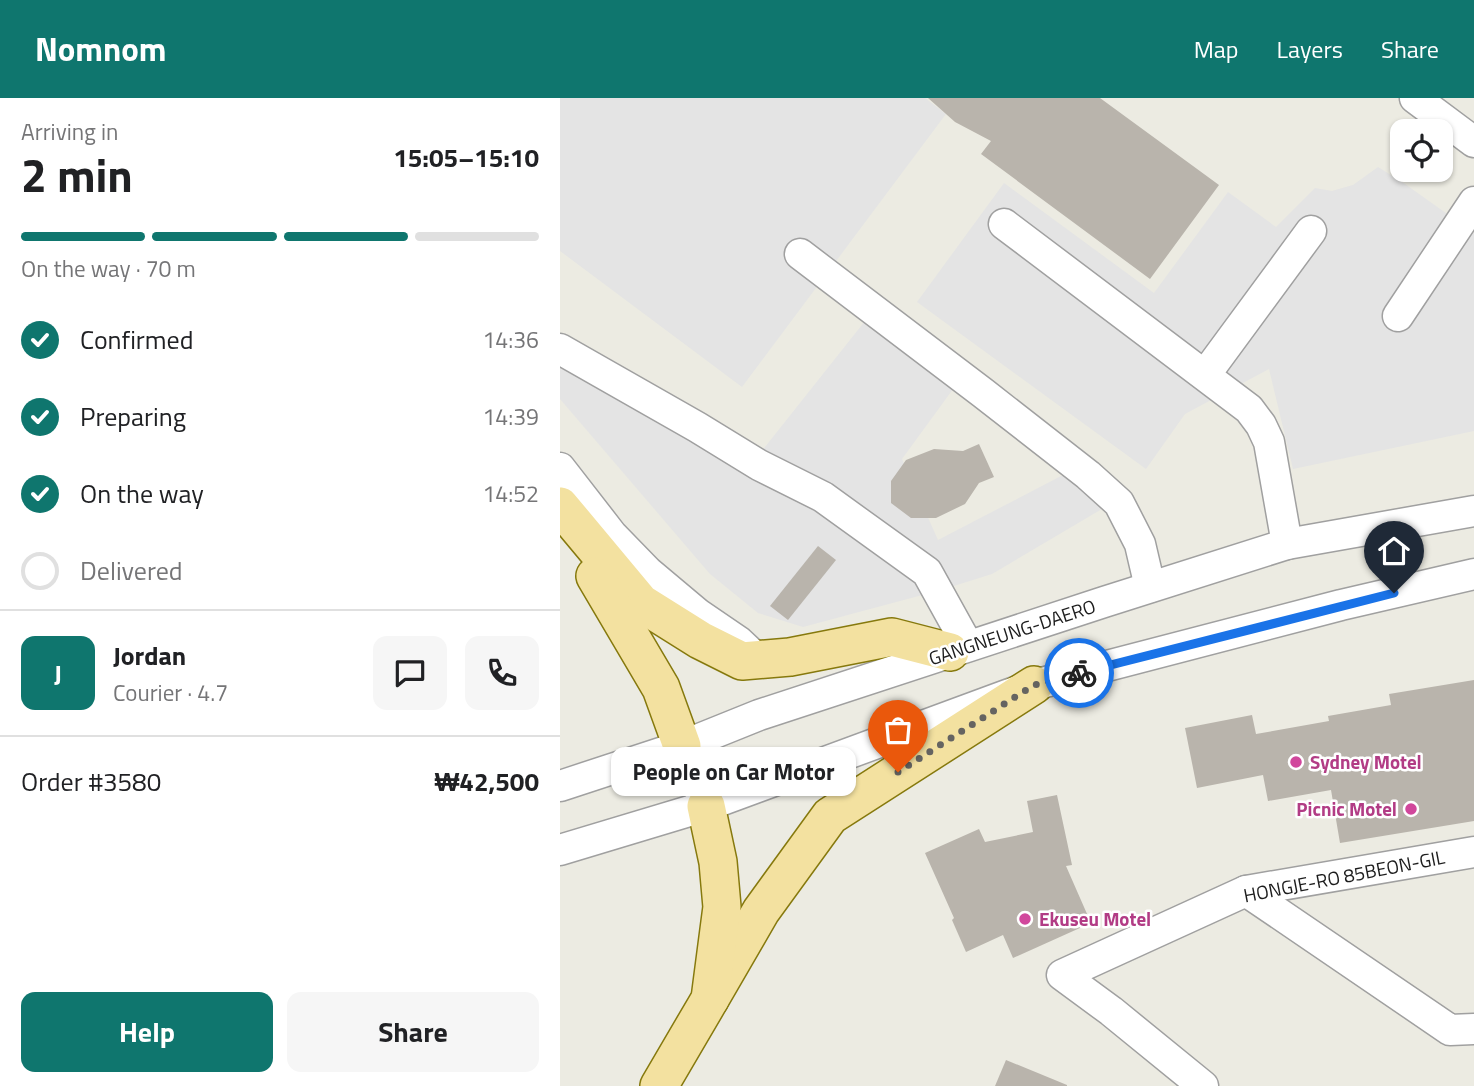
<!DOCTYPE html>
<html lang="en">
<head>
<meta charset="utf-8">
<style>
  body { margin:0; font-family:"Titillium Web",sans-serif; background:#f6f6f6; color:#202124; height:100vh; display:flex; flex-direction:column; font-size:26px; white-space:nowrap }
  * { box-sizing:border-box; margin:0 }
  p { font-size:23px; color:#757577 }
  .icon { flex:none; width:38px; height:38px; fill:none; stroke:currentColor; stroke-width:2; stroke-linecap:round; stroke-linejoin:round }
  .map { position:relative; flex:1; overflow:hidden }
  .panel { display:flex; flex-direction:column; background:#fff; width:560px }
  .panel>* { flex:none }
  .tools { position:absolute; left:830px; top:21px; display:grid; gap:14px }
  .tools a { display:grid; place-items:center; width:63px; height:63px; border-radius:14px; background:#fff; box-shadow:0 2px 5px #0004; font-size:35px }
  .pin { position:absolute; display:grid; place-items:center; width:60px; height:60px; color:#fff; margin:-72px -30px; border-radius:50% 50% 50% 0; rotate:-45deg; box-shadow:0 0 7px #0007 }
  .pin .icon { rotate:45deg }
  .courier { position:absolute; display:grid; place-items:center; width:70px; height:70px; margin:-35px; border:5px solid #1a73e8; border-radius:50%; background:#fff; color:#222; box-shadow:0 2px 9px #0007 }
  .bubble { position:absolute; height:49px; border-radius:14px; background:#fff; box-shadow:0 2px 5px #0004; font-size:23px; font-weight:700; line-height:49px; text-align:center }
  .overview em { font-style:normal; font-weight:700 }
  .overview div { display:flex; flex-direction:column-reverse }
  .overview { display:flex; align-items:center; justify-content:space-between; height:119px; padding:0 21px }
  h1 { font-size:46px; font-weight:700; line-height:52px }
  .bar { display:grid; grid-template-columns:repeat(4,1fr); gap:10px 7px; align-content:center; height:84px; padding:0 21px }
  .bar i { height:9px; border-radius:5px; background:#e0e0e0 }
  .bar .on { background:#0f766e }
  .bar p { grid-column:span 4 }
  .line { display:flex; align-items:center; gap:18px; padding:0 21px; border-top:2px solid #e0e0e0 }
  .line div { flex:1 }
  .round { display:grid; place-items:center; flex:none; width:74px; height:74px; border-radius:14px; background:#f6f6f6 }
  ol { padding:0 21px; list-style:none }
  li { display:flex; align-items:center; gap:21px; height:77px }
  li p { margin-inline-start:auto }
  li .icon { padding:7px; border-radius:50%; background:#0f766e; color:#fff; stroke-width:4 }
  li:last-child { color:#757577 }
  li i { width:38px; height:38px; border:4px solid #e0e0e0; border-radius:50% }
  .button { display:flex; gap:14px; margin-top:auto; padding:14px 21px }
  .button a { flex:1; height:80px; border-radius:14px; background:#0f766e; color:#fff; font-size:28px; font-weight:700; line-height:80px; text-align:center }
  .button a+a { background:#f6f6f6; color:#202124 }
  header { display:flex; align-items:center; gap:42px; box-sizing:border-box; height:98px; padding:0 35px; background:#0f766e; color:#fff }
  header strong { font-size:33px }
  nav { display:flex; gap:38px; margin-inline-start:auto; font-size:24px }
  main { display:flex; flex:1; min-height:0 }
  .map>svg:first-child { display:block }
  .parking { fill:#e4e4e4 }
  .building { fill:#b9b4ac }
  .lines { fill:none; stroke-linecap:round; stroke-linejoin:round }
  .minor-casing { stroke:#a0a0a0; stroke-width:33 }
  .major-casing { stroke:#86790d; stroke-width:40 }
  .minor { stroke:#fff; stroke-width:30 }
  .major { stroke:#f3e1a0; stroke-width:37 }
  .done { stroke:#656461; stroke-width:7; stroke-dasharray:0 12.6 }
  .route { stroke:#1a73e8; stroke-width:9 }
  .hotel-dot { fill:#d1479c; stroke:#fff; stroke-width:2.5 }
  .labels { text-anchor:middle; stroke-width:5; stroke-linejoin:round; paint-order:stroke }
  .street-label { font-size:19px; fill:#1c1c1c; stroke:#fff }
  .hotel-label { font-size:19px; font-weight:bold; fill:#b23c85; stroke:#fff; text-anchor:start }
</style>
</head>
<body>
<header>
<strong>Nomnom</strong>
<nav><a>Map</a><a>Layers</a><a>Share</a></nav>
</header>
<main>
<section class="panel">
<div class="overview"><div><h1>2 min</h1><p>Arriving in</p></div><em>15:05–15:10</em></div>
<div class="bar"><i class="on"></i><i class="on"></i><i class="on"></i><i></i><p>On the way · 70 m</p></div>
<ol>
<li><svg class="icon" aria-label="check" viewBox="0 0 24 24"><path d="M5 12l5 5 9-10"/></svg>Confirmed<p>14:36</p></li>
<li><svg class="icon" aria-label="check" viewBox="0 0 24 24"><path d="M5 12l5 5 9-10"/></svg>Preparing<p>14:39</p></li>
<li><svg class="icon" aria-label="check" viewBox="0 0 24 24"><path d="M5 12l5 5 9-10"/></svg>On the way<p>14:52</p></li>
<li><i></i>Delivered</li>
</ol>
<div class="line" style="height:126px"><b class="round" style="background:#0f766e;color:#fff">J</b><div><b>Jordan</b><p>Courier · 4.7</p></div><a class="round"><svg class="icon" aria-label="chat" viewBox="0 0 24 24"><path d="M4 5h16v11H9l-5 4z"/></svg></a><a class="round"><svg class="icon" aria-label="phone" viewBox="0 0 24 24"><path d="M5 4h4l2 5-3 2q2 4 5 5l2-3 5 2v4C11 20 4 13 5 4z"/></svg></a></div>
<div class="line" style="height:91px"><div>Order #3580</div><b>₩42,500</b></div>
<div class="button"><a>Help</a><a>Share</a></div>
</section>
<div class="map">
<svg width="914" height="988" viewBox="0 0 914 988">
  <rect width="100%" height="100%" fill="#ecebe2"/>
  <g class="parking">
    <polygon points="0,0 365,0 386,16 182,289 0,153"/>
    <polygon points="818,69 845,86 914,135 914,333 733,371 709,271 625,316 586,371 357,204 444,85 594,195 668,94 716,129 755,90 772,93 793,87"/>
    <polygon points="309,218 396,287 342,361 378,442 503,377 547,408 432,476 381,492 243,529 198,515 150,476 0,301 0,243 201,354"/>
  </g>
  <g class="building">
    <polygon points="368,0 540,0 659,87 590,181 421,56 431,43 395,24"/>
    <polygon points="419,346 434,379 419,385 405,406 376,420 351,420 331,405 331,383 346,362 374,351 403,353"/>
    <polygon points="258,448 276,462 228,522 210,508"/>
    <polygon points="914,582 914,723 780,745 771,692 708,703 703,677 637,690 625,630 692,617 696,636 769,623 768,618 831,607 829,596"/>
    <polygon points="497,697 512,767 506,768 531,825 453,860 443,837 406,854 392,822 394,820 365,755 419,731 425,744 473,734 467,703"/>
    <polygon points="446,962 507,987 507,988 435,988"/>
  </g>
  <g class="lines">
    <defs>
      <g id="minor">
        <polyline points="855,0 914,44"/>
        <polyline points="444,126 689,311 701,327 709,344 727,446"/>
        <polyline points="240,156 423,295 528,377 559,405 580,446 590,489"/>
        <polyline points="838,218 914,104"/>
        <polyline points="0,251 137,329 199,367 263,399 367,474 408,548"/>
        <polyline points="645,277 751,133"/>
        <polyline points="0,370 52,437 88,474 138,516 179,544 195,559"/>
        <polyline points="122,648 146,708"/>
        <polyline points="0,688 122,648 199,617 544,504 727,446 914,413"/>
        <polyline points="0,752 146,708 474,587 781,507 914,476"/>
        <polyline points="686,793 890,932 914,931"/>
        <polyline points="643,988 551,913 502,877 686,793 914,754"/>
      </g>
      <g id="major">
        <polyline points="0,408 81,505 140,542 182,563 230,559 332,539 390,554"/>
        <polyline points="35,478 101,590 122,648"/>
        <polyline points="150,901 201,813 270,718 474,587"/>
        <polyline points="99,988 150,901 162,809 158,764 146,708"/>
      </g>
    </defs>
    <use href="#minor" class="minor-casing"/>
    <use href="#major" class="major-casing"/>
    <use href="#minor" class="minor"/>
    <use href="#major" class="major"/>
  </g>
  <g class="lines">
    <polyline class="done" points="338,674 474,587 519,575"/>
    <polyline class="route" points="519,575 834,495"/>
  </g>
  <g class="hotel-dot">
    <circle cx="736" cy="664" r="7"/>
    <circle cx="851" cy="711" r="7"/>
    <circle cx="465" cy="821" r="7"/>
  </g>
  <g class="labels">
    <g class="street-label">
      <text transform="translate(452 534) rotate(-18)" y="7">GANGNEUNG-DAERO</text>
      <text transform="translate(784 778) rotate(-11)" y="7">HONGJE-RO 85BEON-GIL</text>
    </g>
    <g class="hotel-label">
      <text x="750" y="671">Sydney Motel</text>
      <text x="837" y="718" text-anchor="end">Picnic Motel</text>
      <text x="479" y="828">Ekuseu Motel</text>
    </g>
  </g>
</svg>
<div class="tools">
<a><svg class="icon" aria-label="locate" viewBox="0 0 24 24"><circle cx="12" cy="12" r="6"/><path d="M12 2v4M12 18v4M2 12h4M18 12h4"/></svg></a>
</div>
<div class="pin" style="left:338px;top:674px;background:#ea580c"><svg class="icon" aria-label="bag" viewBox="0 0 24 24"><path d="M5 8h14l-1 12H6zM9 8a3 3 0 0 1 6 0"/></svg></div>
<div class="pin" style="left:834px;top:495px;background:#1f2937"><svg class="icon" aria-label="home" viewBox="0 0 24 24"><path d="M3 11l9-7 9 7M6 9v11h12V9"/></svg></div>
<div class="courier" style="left:519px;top:575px"><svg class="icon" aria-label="bike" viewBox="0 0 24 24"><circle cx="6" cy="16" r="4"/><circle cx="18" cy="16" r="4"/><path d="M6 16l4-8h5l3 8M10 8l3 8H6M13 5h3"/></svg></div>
<div class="bubble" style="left:51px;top:649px;width:245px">People on Car Motor</div>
</div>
</main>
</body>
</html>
